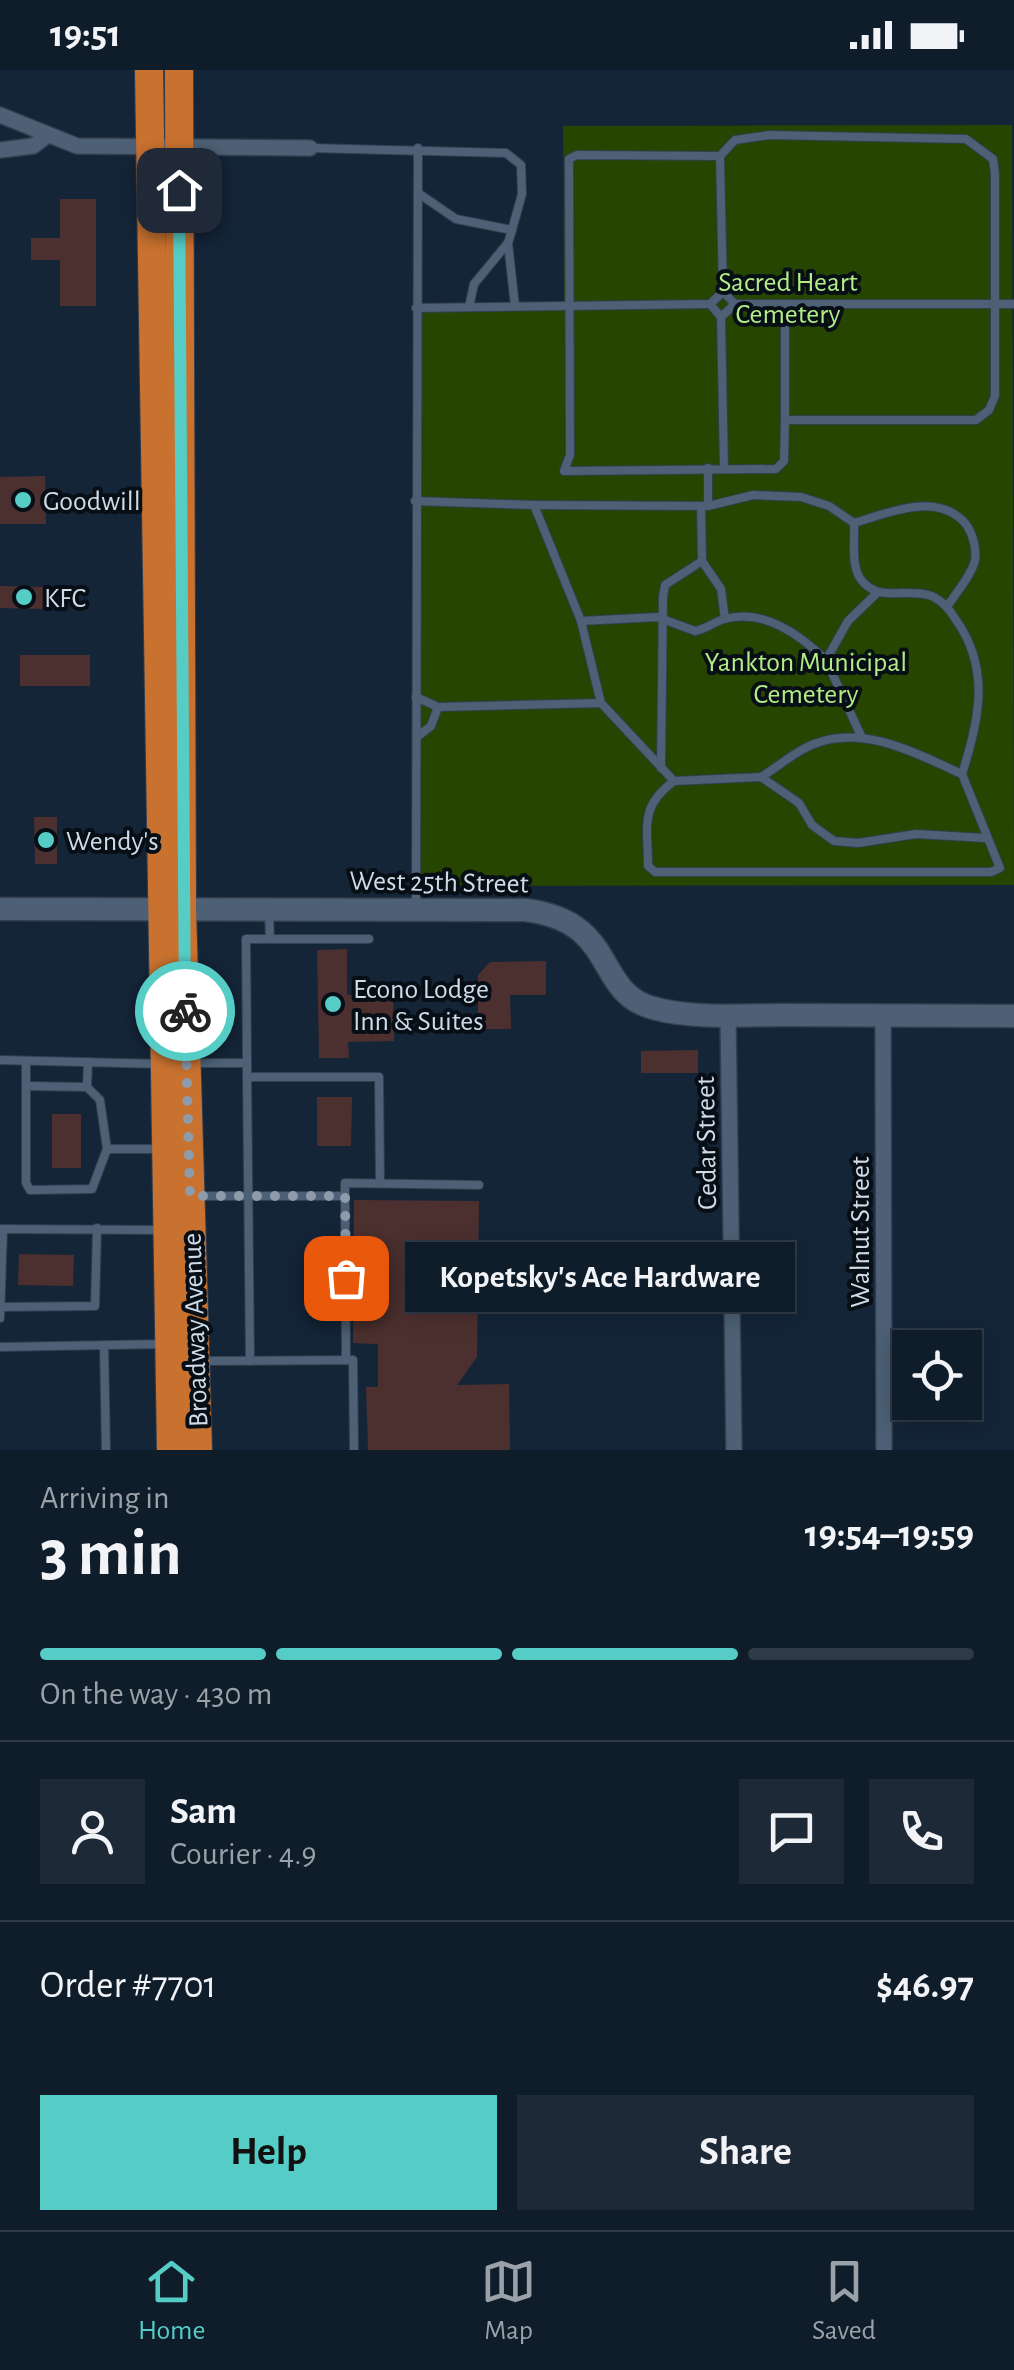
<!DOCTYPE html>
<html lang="en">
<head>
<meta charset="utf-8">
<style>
  body { margin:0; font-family:"Alegreya Sans",sans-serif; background:#1d2936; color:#f1f3f6; height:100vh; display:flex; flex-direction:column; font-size:38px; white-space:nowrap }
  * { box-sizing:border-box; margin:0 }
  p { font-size:32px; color:#9ba1a8 }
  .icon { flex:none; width:55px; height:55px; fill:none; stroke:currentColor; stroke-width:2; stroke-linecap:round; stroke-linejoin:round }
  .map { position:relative; height:1380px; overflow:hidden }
  .sheet { display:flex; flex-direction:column; background:#0f1c2a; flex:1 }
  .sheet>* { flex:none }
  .controls { position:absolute; left:892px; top:1260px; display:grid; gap:20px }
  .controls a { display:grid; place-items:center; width:90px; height:90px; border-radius:0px; background:#0f1c2a; box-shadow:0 5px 25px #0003,0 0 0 2px #2f3a47; font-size:50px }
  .pin { position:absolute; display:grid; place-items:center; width:85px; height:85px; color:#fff; margin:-42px; border-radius:20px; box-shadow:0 5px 15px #0006 }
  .courier { position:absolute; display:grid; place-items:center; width:100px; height:100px; margin:-50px; border:8px solid #55cdc6; border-radius:50%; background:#fff; color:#222; box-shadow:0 2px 12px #0007 }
  .bubble { position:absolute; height:70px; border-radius:0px; background:#0f1c2a; box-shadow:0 5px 25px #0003,0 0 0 2px #2f3a47; font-size:32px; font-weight:600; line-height:70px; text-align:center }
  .head em { font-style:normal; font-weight:600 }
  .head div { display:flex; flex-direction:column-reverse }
  .head { display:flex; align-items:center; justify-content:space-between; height:170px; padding:0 40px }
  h1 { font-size:65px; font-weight:600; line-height:75px }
  .bar { display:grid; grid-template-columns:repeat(4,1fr); gap:15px 10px; align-content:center; height:120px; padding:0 40px }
  .bar i { height:12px; border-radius:8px; background:#2f3a47 }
  .bar .selected { background:#55cdc6 }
  .bar p { grid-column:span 4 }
  .line { display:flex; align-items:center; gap:25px; padding:0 40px; border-top:2px solid #2f3a47 }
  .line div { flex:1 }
  .round { display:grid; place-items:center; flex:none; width:105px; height:105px; border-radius:0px; background:#1d2936 }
  .primary-button { display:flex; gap:20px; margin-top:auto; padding:20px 40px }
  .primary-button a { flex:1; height:115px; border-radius:0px; background:#55cdc6; color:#111; font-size:40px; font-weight:600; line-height:115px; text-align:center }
  .primary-button a+a { background:#1d2936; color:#f1f3f6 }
  .status { display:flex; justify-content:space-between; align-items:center; height:70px; padding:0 50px; background:#0f1c2a; direction:ltr }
  .status svg { height:28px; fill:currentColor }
  .tabs { display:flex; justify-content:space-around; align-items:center; height:140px; border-top:2px solid #2f3a47; background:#0f1c2a; font-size:28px; color:#9ba1a8 }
  .tabs a { display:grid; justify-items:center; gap:5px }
  .tabs .selected { color:#55cdc6 }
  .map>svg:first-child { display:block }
  .green { fill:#264501 }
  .building { fill:#4c302f }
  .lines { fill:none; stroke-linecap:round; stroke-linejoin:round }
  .lane-casing { stroke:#333e4e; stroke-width:10 }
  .street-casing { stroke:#333e4e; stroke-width:18 }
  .secondary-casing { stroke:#333e4e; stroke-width:25 }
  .highway-casing { stroke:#333e4e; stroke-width:30 }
  .lane { stroke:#4d6075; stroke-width:8 }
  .street { stroke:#4d6075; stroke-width:15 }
  .secondary { stroke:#4d6075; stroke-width:22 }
  .highway { stroke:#c97230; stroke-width:28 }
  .done { stroke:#8e9baa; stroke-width:10; stroke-dasharray:0 18 }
  .route { stroke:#55cdc6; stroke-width:12 }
  .poi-dot { fill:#55cdc6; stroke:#070e16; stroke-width:4 }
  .labels { text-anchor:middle; stroke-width:8; stroke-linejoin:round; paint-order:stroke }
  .park-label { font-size:28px; fill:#b2ec85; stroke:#070e16 }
  .poi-label { font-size:28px; fill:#d0dbe8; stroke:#070e16; text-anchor:start }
  .street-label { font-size:28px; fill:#d0dbe8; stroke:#070e16 }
</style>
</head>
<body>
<div class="status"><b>19:51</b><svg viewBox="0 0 49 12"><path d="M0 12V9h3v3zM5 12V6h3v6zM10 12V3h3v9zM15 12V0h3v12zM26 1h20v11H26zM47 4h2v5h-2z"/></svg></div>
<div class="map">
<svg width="1014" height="1380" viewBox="0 0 1014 1380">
  <rect width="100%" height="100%" fill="#142538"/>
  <polygon class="green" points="1012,55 1014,815 416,816 416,238 564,235 563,56"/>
  <g class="building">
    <polygon points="60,129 96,129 96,236 60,236 60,190 31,190 31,168 60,168"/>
    <polygon points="45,406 46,454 0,454 0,407"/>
    <polygon points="0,516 48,517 48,539 0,538"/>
    <rect x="20" y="585" width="70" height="31"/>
    <polygon points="34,747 57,747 57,794 35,794"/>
    <polygon points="347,879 347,925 393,924 394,971 348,972 349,988 319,988 317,880"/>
    <polygon points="546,891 546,925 510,925 511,959 478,959 478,905 490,892"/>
    <polygon points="698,980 698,1003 641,1003 641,981"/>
    <polygon points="317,1027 352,1027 351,1076 317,1076"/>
    <rect x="52" y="1044" width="29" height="54"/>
    <polygon points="354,1130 479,1131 477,1287 457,1315 509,1314 510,1380 368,1380 366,1317 378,1317 378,1274 353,1273"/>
    <polygon points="19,1184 74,1185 73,1216 18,1215"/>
  </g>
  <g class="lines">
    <defs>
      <g id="lane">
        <polyline points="310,78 506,83 521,95 522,124 512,160 456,149 418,123"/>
        <polyline points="720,86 577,85 569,89 570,385 564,401 776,399 784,391 785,350"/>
        <polyline points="512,160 508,173 515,236"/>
        <polyline points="710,234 721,247 735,234"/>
        <polyline points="785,234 785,350 976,350 989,340 995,326 995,104 993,89 966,69 769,65 735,70 720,86 723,222 735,234 1014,234"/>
        <polyline points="469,237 474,214 507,174"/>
        <polyline points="416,238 710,234 723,222"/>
        <polyline points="721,247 724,398"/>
        <polyline points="708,398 708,436"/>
        <polyline points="415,431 534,435 581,551 601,633"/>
        <path d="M534 435 708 436 753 425 801 427 829 436 854 453C855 471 850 499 863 512 881 532 906 518 928 525 940 528 950 540 956 550 991 599 979 651 962 704L1000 798 991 802H655L648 796C648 756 639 737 674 711"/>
        <polyline points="701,436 702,491 721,519 725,549"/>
        <path d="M854 453C888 443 936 421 965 453 972 462 977 478 975 490 972 505 955 524 947 537"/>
        <path d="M581 551 657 547 695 561C706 559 714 552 724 549 764 538 800 565 826 590"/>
        <polyline points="416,627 438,637 601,633 674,711 761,707 799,733 812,755 834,771 858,773 916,764 985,768"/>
        <polyline points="417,667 431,656 438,637"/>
        <polyline points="862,668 826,590 848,551 877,523"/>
        <polyline points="661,698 663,527 665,515 702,491"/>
        <path d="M761 707C778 697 795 681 814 674 864 654 917 684 962 704"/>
        <polyline points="416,839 418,78"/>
        <polyline points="269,844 270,869 369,869"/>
        <polyline points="0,990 162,994"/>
        <polyline points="26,991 26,1113 30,1120 92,1119 107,1079 161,1079"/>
        <polyline points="191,993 247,993 247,1007"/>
        <polyline points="247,993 246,869 270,869"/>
        <polyline points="26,1016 87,1017 88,992"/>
        <polyline points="87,1017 100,1030 107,1079"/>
        <polyline points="194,1126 345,1126 346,1290"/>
        <polyline points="345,1126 345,1113 479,1115"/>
        <polyline points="0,1159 162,1160"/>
        <polyline points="0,1237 95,1236 97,1158"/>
        <polyline points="0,1248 3,1159"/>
        <polyline points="104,1275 106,1380"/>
        <polyline points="0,1277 165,1274"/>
        <polyline points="202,1291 353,1290 354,1380"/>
        <polyline points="250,1291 247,1007 379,1007 380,1113"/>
      </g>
      <g id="street">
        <polyline points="0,45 77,76 310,78"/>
        <polyline points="0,80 33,76 45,67"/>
        <polyline points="728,945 734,1380"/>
        <polyline points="883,945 884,1380"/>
      </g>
      <path id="secondary" d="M0 839 525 840C619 851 593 922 653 938 692 949 742 945 783 945 860 945 937 945 1014 946"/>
      <g id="highway">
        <polyline points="149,0 171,1380"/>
        <polyline points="179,0 182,839 198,1380"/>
      </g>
    </defs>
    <use href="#lane" class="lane-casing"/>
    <use href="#street" class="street-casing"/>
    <use href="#secondary" class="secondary-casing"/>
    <use href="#highway" class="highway-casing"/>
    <use href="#lane" class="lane"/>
    <use href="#street" class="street"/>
    <use href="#secondary" class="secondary"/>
    <use href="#highway" class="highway"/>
  </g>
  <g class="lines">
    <polyline class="done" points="185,941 190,1126 345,1126 346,1208"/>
    <polyline class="route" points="179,120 185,941"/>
  </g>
  <g class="poi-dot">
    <circle cx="23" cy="430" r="10"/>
    <circle cx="24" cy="527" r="10"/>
    <circle cx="46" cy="770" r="10"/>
    <circle cx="333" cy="934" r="10"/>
  </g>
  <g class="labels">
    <g class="park-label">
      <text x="788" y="221">Sacred Heart<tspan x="788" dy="32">Cemetery</tspan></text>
      <text x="806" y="601">Yankton Municipal<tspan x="806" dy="32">Cemetery</tspan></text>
    </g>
    <g class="poi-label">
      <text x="43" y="440">Goodwill</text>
      <text x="44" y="537">KFC</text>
      <text x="66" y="780">Wendy's</text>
      <text x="353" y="928">Econo Lodge<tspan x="353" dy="32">Inn &amp; Suites</tspan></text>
    </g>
    <g class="street-label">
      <text transform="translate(439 811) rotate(1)" y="10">West 25th Street</text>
      <text transform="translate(705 1073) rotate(-91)" y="10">Cedar Street</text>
      <text transform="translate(859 1162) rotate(-90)" y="10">Walnut Street</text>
      <text transform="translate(194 1260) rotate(-92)" y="10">Broadway Avenue</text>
    </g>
  </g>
</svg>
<div class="controls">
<a><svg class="icon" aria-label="locate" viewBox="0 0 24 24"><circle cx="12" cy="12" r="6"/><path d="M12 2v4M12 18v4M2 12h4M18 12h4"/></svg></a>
</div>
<div class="pin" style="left:346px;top:1208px;background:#ea580c"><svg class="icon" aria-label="bag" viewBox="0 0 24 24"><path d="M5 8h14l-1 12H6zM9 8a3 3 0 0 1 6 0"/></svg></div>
<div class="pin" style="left:179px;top:120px;background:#1f2937"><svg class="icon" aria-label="home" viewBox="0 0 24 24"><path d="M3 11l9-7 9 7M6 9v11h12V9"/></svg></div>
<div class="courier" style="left:185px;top:941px"><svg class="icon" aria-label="bike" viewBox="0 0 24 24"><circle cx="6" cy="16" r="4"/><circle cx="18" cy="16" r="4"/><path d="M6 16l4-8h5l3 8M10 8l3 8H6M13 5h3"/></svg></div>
<div class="bubble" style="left:405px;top:1172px;width:390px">Kopetsky's Ace Hardware</div>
</div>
<section class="sheet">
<div class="head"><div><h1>3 min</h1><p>Arriving in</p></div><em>19:54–19:59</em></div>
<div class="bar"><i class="selected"></i><i class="selected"></i><i class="selected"></i><i></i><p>On the way · 430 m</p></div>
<div class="line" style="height:180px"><a class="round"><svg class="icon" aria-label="person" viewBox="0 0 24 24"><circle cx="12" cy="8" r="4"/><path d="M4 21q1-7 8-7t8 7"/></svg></a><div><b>Sam</b><p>Courier · 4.9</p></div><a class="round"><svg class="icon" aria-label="chat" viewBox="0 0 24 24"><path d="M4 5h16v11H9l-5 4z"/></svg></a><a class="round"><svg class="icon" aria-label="phone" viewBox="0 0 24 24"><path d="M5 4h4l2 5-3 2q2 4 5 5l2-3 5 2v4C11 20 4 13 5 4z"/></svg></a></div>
<div class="line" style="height:130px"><div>Order #7701</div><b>$46.97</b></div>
<div class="primary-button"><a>Help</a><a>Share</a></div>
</section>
<nav class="tabs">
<a class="selected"><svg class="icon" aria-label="home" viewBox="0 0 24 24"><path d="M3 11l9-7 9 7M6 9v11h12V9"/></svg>Home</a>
<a><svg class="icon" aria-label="map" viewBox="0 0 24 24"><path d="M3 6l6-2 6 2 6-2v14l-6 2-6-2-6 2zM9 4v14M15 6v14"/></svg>Map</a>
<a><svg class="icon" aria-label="saved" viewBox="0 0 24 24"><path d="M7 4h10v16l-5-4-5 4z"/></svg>Saved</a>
</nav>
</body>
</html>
